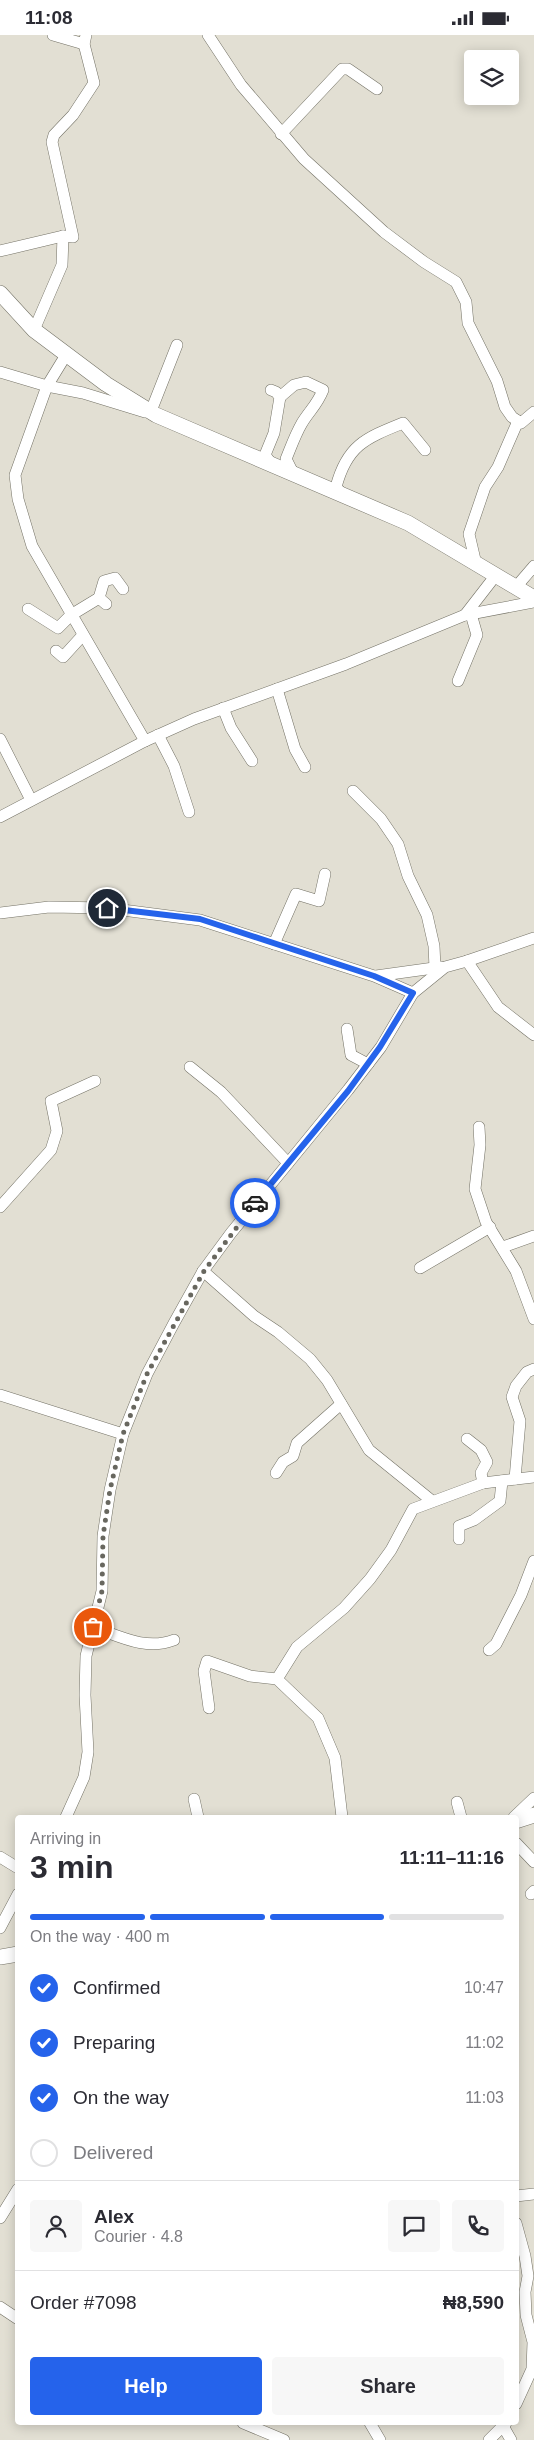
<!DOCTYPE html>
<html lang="en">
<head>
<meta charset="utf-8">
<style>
  body { margin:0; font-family:Arial,sans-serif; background:#f7f7f7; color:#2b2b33; height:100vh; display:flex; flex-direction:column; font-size:19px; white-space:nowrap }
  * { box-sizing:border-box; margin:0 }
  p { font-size:16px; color:#7c7c81 }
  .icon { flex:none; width:28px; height:28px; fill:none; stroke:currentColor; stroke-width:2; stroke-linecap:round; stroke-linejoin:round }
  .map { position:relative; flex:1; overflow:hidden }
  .sheet { position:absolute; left:15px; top:1780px; width:504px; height:610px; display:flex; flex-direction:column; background:#fff; border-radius:5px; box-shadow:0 2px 12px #0003 }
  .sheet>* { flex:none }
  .buttons { position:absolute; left:464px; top:15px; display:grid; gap:10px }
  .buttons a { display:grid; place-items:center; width:55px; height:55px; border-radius:5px; background:#fff; box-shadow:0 2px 12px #0003; font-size:25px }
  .pin { position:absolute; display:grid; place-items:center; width:42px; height:42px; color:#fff; margin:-21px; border:2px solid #fff; border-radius:50%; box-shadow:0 1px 5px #0007 }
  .courier { position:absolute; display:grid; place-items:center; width:50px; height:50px; margin:-25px; border:4px solid #2563eb; border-radius:50%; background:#fff; color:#222; box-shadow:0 1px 6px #0007 }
  .head em { font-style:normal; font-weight:700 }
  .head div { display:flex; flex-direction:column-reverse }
  .head { display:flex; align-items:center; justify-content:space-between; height:85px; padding:0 15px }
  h1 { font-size:32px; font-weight:700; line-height:38px }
  .bar { display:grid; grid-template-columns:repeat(4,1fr); gap:8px 5px; align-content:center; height:60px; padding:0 15px }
  .bar i { height:6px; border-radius:4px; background:#e1e1e2 }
  .bar .selected { background:#2563eb }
  .bar p { grid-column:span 4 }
  .line { display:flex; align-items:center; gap:12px; padding:0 15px; border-top:1px solid #e1e1e2 }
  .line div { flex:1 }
  .round { display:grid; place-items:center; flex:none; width:52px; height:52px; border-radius:5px; background:#f7f7f7 }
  ol { padding:0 15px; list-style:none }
  li { display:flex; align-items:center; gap:15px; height:55px }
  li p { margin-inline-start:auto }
  li .icon { padding:5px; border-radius:50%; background:#2563eb; color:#fff; stroke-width:4 }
  li:last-child { color:#7c7c81 }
  li i { width:28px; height:28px; border:2px solid #e1e1e2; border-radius:50% }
  .button { display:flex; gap:10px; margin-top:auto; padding:10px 15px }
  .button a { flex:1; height:58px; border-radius:5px; background:#2563eb; color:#fff; font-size:20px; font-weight:700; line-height:58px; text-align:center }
  .button a+a { background:#f7f7f7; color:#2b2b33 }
  .status { display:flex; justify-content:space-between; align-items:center; height:35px; padding:0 25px; background:#fff; direction:ltr }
  .status svg { height:14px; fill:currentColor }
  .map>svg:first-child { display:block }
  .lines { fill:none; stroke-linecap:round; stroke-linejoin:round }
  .street-casing { stroke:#747266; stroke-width:12 }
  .secondary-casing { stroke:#747266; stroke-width:16 }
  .street { stroke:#fff; stroke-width:11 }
  .secondary { stroke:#fff; stroke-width:15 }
  .done { stroke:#68675f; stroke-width:5; stroke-dasharray:0 9 }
  .route { stroke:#2563eb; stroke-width:6 }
</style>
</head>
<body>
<div class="status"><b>11:08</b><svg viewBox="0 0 49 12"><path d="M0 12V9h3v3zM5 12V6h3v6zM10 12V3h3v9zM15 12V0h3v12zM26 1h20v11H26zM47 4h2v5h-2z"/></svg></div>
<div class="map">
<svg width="534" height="2405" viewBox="0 0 534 2405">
  <rect width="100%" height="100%" fill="#e2dfd3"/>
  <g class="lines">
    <defs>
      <g id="street">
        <polyline points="53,0 84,9 86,0"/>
        <polyline points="208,0 241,50 304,124 384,197 424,227 456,247 466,267 468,288 497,346 505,372 512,382 521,388 534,377"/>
        <polyline points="281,99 342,34 348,34 377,54"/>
        <polyline points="0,216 63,201 73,202 52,107 54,100 73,80 94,48 84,9"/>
        <polyline points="34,295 62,230 63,201"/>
        <polyline points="66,320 47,351 15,440 18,464 32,511 145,706"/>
        <polyline points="0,337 47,351 83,358 145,377"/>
        <path d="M280 362 294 350 306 347 323 355C317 370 310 375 302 388 295 400 291 412 286 424L293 438"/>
        <polyline points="151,376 177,310"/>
        <polyline points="270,427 265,420 274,398 280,362 276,357 271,355"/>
        <path d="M342 459 336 452C347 410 366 403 403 388L425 415"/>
        <polyline points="476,529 469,499 485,452 498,432 518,386"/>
        <polyline points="516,552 534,531"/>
        <polyline points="99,563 104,546 115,543 123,554"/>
        <polyline points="28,574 58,593 71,580 99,563 106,569"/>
        <polyline points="465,580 496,540"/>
        <polyline points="56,616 63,622 83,600"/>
        <polyline points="458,646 477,600 471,579"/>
        <polyline points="277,654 295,714 305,732"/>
        <polyline points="223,673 231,693 252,726"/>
        <polyline points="158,700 174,731 189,777"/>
        <polyline points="0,704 31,765"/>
        <polyline points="353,756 381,784 398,809 408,841 427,880 434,911 435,933"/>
        <polyline points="0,782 145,706 194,684 346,629 465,580 534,567"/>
        <polyline points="0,878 49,872 107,873 200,885 374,941 413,958"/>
        <polyline points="274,909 296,859 319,866 325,839"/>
        <polyline points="467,926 498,972 534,1000"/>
        <polyline points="376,941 441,932"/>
        <polyline points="347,994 351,1020 368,1029"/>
        <polyline points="190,1032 221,1057 288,1128"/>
        <polyline points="479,1092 480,1110 475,1154 486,1187 516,1236 534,1284"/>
        <polyline points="0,1172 51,1115 57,1096 51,1066 95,1046"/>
        <polyline points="503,1212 534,1201"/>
        <polyline points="420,1233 490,1192"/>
        <polyline points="203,1236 254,1281 278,1297 310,1324 327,1345 369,1415 432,1466"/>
        <polyline points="0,1360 123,1399"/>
        <polyline points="467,1404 481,1415 487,1427 481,1438 483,1448"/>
        <polyline points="276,1438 283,1427 293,1421 297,1408 341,1369"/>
        <polyline points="515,1444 520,1386 512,1362 516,1351 527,1337 534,1334"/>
        <polyline points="459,1504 459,1491 474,1485 500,1466 502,1446"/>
        <path d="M93 1592C119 1601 146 1616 174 1605"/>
        <polyline points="489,1615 496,1609 521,1560 534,1526"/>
        <polyline points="277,1644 297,1612 344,1573 370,1544 391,1515 413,1474 483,1448 534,1442"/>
        <polyline points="209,1673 204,1636 207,1626 250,1641 277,1644 318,1683 335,1723 342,1782"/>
        <polyline points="194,1764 198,1782"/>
        <polyline points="457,1767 461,1782"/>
        <polyline points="66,1782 84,1742 88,1717 85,1660 86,1621 102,1556 103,1501 110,1455 123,1399 147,1339 174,1288 203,1236 231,1198 348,1055 381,1012 413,958 445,932 467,926 534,903"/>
        <polyline points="514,1782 534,1763"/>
        <polyline points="516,1808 534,1827"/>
        <polyline points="0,1822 18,1833"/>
        <polyline points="531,1859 534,1856"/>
        <polyline points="0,1893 18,1859"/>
        <polyline points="516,2161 534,2159"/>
        <polyline points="0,2183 18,2154"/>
        <polyline points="516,2188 525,2221 528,2241 525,2257 526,2280 533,2307 532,2334 516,2369"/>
        <polyline points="0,2272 18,2284"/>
        <polyline points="243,2388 284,2405"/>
        <polyline points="370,2388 380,2405"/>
        <polyline points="503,2391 511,2405"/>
        <polyline points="489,2405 506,2388"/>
      </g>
      <g id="secondary">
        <polyline points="0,258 34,295 106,349 156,380 408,488 534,563"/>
        <polyline points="516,1786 534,1780"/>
        <polyline points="0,1922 18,1919"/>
      </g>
    </defs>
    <use href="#street" class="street-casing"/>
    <use href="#secondary" class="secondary-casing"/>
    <use href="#street" class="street"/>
    <use href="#secondary" class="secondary"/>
  </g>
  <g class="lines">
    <polyline class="done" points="93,1592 102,1556 103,1501 110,1455 123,1399 147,1339 204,1236 255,1168"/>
    <polyline class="route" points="107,873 200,884 374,941 413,958 380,1012 348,1056 255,1168"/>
  </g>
</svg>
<div class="buttons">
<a><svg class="icon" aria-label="layers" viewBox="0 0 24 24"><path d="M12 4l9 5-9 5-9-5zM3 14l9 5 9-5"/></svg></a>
</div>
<div class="pin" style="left:93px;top:1592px;background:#ea580c"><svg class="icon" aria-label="bag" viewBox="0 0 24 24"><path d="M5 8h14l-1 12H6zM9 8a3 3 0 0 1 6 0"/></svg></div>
<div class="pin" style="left:107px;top:873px;background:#1f2937"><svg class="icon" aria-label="home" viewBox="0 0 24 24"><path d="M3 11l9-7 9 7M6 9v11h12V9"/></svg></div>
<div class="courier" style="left:255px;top:1168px"><svg class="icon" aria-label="car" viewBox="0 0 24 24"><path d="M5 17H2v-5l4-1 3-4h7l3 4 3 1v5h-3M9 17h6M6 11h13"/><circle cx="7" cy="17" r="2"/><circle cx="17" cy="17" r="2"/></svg></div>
<section class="sheet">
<div class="head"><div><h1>3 min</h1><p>Arriving in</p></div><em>11:11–11:16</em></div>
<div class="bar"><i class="selected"></i><i class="selected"></i><i class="selected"></i><i></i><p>On the way · 400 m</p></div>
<ol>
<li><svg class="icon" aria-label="check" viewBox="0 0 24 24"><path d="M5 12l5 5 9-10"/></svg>Confirmed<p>10:47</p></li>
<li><svg class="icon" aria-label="check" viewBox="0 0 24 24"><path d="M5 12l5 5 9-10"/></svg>Preparing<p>11:02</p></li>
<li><svg class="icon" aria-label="check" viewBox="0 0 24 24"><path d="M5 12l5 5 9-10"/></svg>On the way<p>11:03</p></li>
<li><i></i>Delivered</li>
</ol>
<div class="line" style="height:90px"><a class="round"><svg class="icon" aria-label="person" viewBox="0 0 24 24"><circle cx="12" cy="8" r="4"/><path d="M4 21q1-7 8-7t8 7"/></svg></a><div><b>Alex</b><p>Courier · 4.8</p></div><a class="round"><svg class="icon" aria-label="chat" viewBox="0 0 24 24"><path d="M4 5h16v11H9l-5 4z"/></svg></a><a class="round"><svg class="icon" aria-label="phone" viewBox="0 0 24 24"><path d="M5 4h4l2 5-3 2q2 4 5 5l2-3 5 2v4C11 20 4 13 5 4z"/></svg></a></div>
<div class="line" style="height:65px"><div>Order #7098</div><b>₦8,590</b></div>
<div class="button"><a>Help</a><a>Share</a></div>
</section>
</div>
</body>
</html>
